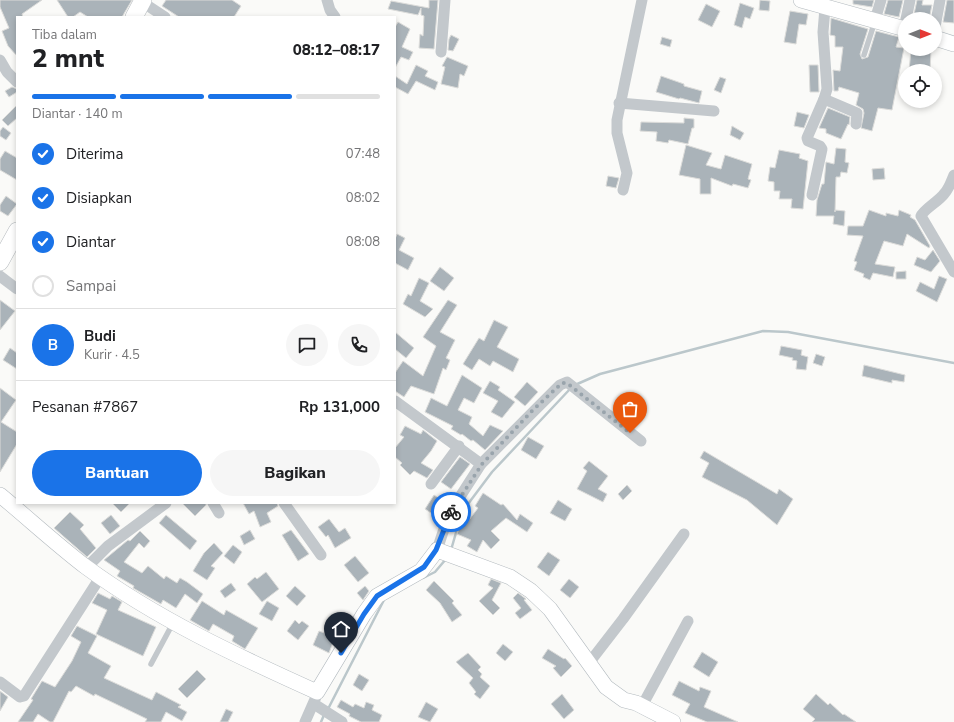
<!DOCTYPE html>
<html lang="id">
<head>
<meta charset="utf-8">
<style>
  body { margin:0; font-family:"Nunito Sans",sans-serif; background:#f6f6f6; color:#202124; height:100vh; display:flex; flex-direction:column; font-size:15px; white-space:nowrap }
  * { box-sizing:border-box; margin:0 }
  p { font-size:13px; color:#757577 }
  .icon { flex:none; width:22px; height:22px; fill:none; stroke:currentColor; stroke-width:2; stroke-linecap:round; stroke-linejoin:round }
  .map { position:relative; flex:1; overflow:hidden }
  .sheet { position:absolute; left:16px; top:16px; width:380px; height:488px; display:flex; flex-direction:column; background:#fff; border-radius:0px; box-shadow:0 2px 6px #0003 }
  .sheet>* { flex:none }
  .needle { width:26px; rotate:90deg }
  .fabs { position:absolute; left:898px; top:12px; display:grid; gap:8px }
  .fabs a { display:grid; place-items:center; width:44px; height:44px; border-radius:50%; background:#fff; box-shadow:0 2px 6px #0003; font-size:20px }
  .pin { position:absolute; display:grid; place-items:center; width:34px; height:34px; color:#fff; margin:-41px -17px; border-radius:50% 50% 50% 0; rotate:-45deg; box-shadow:0 0 4px #0007 }
  .pin .icon { rotate:45deg }
  .courier { position:absolute; display:grid; place-items:center; width:40px; height:40px; margin:-20px; border:3px solid #1a73e8; border-radius:50%; background:#fff; color:#222; box-shadow:0 1px 5px #0007 }
  .headline em { font-style:normal; font-weight:800 }
  .headline div { display:flex; flex-direction:column-reverse }
  .headline { display:flex; align-items:center; justify-content:space-between; height:68px; padding:0 16px }
  h1 { font-size:26px; font-weight:800; line-height:30px }
  .bar { display:grid; grid-template-columns:repeat(4,1fr); gap:6px 4px; align-content:center; height:48px; padding:0 16px }
  .bar i { height:5px; border-radius:3px; background:#e0e0e0 }
  .bar .active { background:#1a73e8 }
  .bar p { grid-column:span 4 }
  .line { display:flex; align-items:center; gap:10px; padding:0 16px; border-top:1px solid #e0e0e0 }
  .line div { flex:1 }
  .round { display:grid; place-items:center; flex:none; width:42px; height:42px; border-radius:21px; background:#f6f6f6 }
  ol { padding:0 16px; list-style:none }
  li { display:flex; align-items:center; gap:12px; height:44px }
  li p { margin-inline-start:auto }
  li .icon { padding:4px; border-radius:50%; background:#1a73e8; color:#fff; stroke-width:4 }
  li:last-child { color:#757577 }
  li i { width:22px; height:22px; border:2px solid #e0e0e0; border-radius:50% }
  .cta { display:flex; gap:8px; margin-top:auto; padding:8px 16px }
  .cta a { flex:1; height:46px; border-radius:24px; background:#1a73e8; color:#fff; font-size:16px; font-weight:800; line-height:46px; text-align:center }
  .cta a+a { background:#f6f6f6; color:#202124 }
  .map>svg:first-child { display:block }
  .lines { fill:none; stroke-linecap:round; stroke-linejoin:round }
  .stream { stroke:#bbc7cb; stroke-width:2.5 }
  .building { fill:#aab3b9; stroke:#dcdcda }
  .secondary-casing { stroke:#b3babf; stroke-width:16 }
  .primary-casing { stroke:#b5babe; stroke-width:18 }
  .lane { stroke:#c3c8cc; stroke-width:5.5 }
  .street { stroke:#c3c8cc; stroke-width:11 }
  .secondary { stroke:#fff; stroke-width:15 }
  .primary { stroke:#fff; stroke-width:17 }
  .done { stroke:#99a4ac; stroke-width:4; stroke-dasharray:0 7.2 }
  .route { stroke:#1a73e8; stroke-width:5 }
</style>
</head>
<body>
<div class="map">
<svg width="954" height="722" viewBox="0 0 954 722">
  <rect width="100%" height="100%" fill="#fafaf8"/>
  <g class="lines">
    <g class="stream">
      <polyline points="575,385 600,374 763,331 788,332 954,363"/>
      <polyline points="451,550 462,512 492,472 570,389"/>
      <polyline points="423,578 435,572 446,559"/>
      <polyline points="328,709 385,598"/>
      <polyline points="321,722 324,715"/>
    </g>
  </g>
  <g class="building">
    <polygon points="0,0 42,0 22,14 23,17 17,17 17,56 8,46 2,31 9,28 0,7"/>
    <polygon points="57,0 132,0 122,17 88,17 80,12 73,17 68,17"/>
    <polygon points="166,0 232,0 241,6 234,17 179,17 162,6"/>
    <polygon points="429,0 438,0 434,49 419,48 420,34 423,36 424,16 421,15 421,8 418,15 388,9 391,1 429,8"/>
    <polygon points="760,0 770,1 769,11 759,10"/>
    <polygon points="853,0 874,0 872,7 853,4"/>
    <polygon points="888,0 903,0 899,17 884,14"/>
    <polygon points="917,0 923,0 922,5 932,5 929,19 913,19"/>
    <polygon points="947,0 954,0 954,23 943,22"/>
    <polygon points="740,3 754,8 750,19 745,17 742,28 734,25"/>
    <polygon points="706,4 720,11 712,27 698,20"/>
    <polygon points="790,11 808,14 806,25 799,24 796,44 784,42"/>
    <polygon points="831,18 868,29 860,54 862,59 868,57 876,31 899,37 896,47 904,48 892,110 878,108 872,131 861,128 864,113 863,109 856,105 859,93 839,87 838,91 834,91 833,70 840,71 843,47 835,47 835,36 830,35"/>
    <polygon points="398,22 410,29 402,47 413,52 409,60 401,57 395,68 395,27"/>
    <polygon points="451,35 459,39 453,51 448,50 449,39"/>
    <polygon points="662,37 672,40 670,47 660,44"/>
    <polygon points="911,50 931,50 930,71 909,71"/>
    <polygon points="447,57 468,66 464,76 460,74 458,88 441,84 445,67 442,66"/>
    <polygon points="416,65 428,71 425,76 438,82 435,90 416,81 408,94 395,87 395,76 407,84"/>
    <polygon points="809,65 818,65 819,92 810,92"/>
    <polygon points="661,76 684,84 684,86 702,91 699,103 680,98 679,99 656,92"/>
    <polygon points="720,77 726,79 721,93 714,90"/>
    <polygon points="12,87 17,89 17,92 9,97 5,91"/>
    <polygon points="17,105 17,118 8,126 2,120"/>
    <polygon points="828,108 850,117 849,125 848,124 841,139 826,133 826,129 819,128"/>
    <polygon points="797,112 809,115 804,128 794,126"/>
    <polygon points="684,118 694,119 694,128 692,128 688,144 669,140 668,143 656,141 657,132 640,131 641,122 684,123"/>
    <polygon points="732,126 744,133 740,140 730,135"/>
    <polygon points="3,127 11,133 6,140 0,136 0,131"/>
    <polygon points="686,145 712,153 706,165 721,169 725,155 752,164 748,179 751,180 748,188 733,184 732,186 711,178 711,194 700,194 700,179 679,175"/>
    <polygon points="836,148 846,149 845,162 849,163 847,173 841,172 840,177 836,177 835,212 835,210 845,211 844,226 833,224 834,216 816,216 817,200 822,184 824,184 826,162 834,164"/>
    <polygon points="779,150 800,154 799,158 808,161 803,209 791,208 792,199 779,199 780,191 774,191 774,182 768,181 770,167 775,168"/>
    <polygon points="5,151 17,158 17,180 0,170 0,159"/>
    <polygon points="884,168 885,179 873,180 872,169"/>
    <polygon points="608,176 619,178 616,188 606,186"/>
    <polygon points="6,196 17,204 8,216 0,211 0,205"/>
    <polygon points="869,210 886,216 886,213 898,216 899,210 911,215 910,217 915,220 930,246 929,248 907,234 903,246 884,241 875,264 895,267 893,277 873,273 870,280 863,277 864,274 854,270 857,262 854,261 863,236 847,235 848,226 863,226"/>
    <polygon points="397,234 405,238 399,250 414,258 408,270 395,263 395,239"/>
    <polygon points="933,250 940,261 931,272 914,265 917,257 925,260"/>
    <polygon points="440,267 454,278 444,291 430,281"/>
    <polygon points="906,271 906,279 896,279 896,272"/>
    <polygon points="939,276 947,279 937,302 916,291 920,282 934,289"/>
    <polygon points="419,278 429,283 420,301 433,309 425,317 403,304 408,294 411,296"/>
    <polygon points="0,300 15,311 0,330"/>
    <polygon points="448,300 457,305 440,332 455,340 446,358 450,360 446,370 443,368 434,394 411,386 404,397 395,391 395,373 403,361 423,376 436,346 423,337"/>
    <polygon points="494,320 508,327 497,347 519,359 513,372 493,361 490,366 479,359 472,370 463,364 479,338 484,341"/>
    <polygon points="395,332 414,348 406,358 395,349"/>
    <polygon points="781,346 802,350 801,355 808,357 806,370 796,369 797,361 792,360 793,358 779,355"/>
    <polygon points="10,348 17,353 17,369 3,360"/>
    <polygon points="816,354 825,357 822,366 813,363"/>
    <polygon points="864,365 905,375 904,382 892,380 892,383 862,376"/>
    <polygon points="462,375 482,388 474,403 464,398 458,410 472,417 469,424 483,436 490,425 503,431 485,450 473,440 471,441 462,434 461,435 451,429 453,426 425,412 431,398 447,406"/>
    <polygon points="490,381 500,387 498,390 515,402 502,418 491,412 498,401 483,393"/>
    <polygon points="527,382 538,392 525,406 514,397"/>
    <polygon points="0,388 16,400 1,422 17,432 17,444 0,472"/>
    <polygon points="405,426 421,434 423,430 437,441 431,451 421,463 433,470 427,478 414,471 410,475 400,465 402,463 395,457 395,448 404,437 400,435"/>
    <polygon points="528,437 544,446 536,459 521,450"/>
    <polygon points="704,451 777,494 779,489 793,499 777,525 747,500 702,477 709,463 700,458"/>
    <polygon points="460,457 470,464 451,489 441,482"/>
    <polygon points="589,461 608,476 598,489 607,494 603,502 577,489 587,471 583,468"/>
    <polygon points="627,485 632,491 623,500 618,494"/>
    <polygon points="483,493 501,505 503,504 517,520 520,514 533,523 527,532 506,518 491,531 500,540 491,549 483,540 477,552 467,546 471,540 457,534 462,522 466,524 478,508 475,506"/>
    <polygon points="434,495 443,501 434,515 425,509"/>
    <polygon points="558,500 572,509 565,521 550,513"/>
    <polygon points="112,503 130,503 121,512"/>
    <polygon points="182,503 206,503 206,505 195,516"/>
    <polygon points="243,503 277,503 278,506 267,513 271,522 260,527 254,511 249,514"/>
    <polygon points="70,512 84,525 80,529 96,548 87,557 54,528"/>
    <polygon points="111,515 120,526 110,534 101,523"/>
    <polygon points="166,515 197,541 190,550 159,523"/>
    <polygon points="329,519 339,532 345,528 351,538 335,548 328,535 326,537 318,527"/>
    <polygon points="250,530 255,539 244,545 240,536"/>
    <polygon points="291,530 309,554 298,561 282,535"/>
    <polygon points="140,531 150,541 144,548 139,543 124,562 142,573 148,566 164,579 166,576 177,583 180,578 187,582 203,594 197,603 185,594 176,608 163,600 161,604 133,588 134,586 117,576 120,571 104,560 128,540 130,541"/>
    <polygon points="214,543 223,553 211,566 215,568 207,580 193,571 204,553"/>
    <polygon points="233,545 242,552 234,564 224,556"/>
    <polygon points="548,552 560,560 549,576 537,567"/>
    <polygon points="355,556 369,573 358,582 344,565"/>
    <polygon points="266,572 279,589 262,602 247,584 255,577 257,579"/>
    <polygon points="491,579 501,583 492,600 500,608 493,615 479,601 493,588 488,585"/>
    <polygon points="569,579 579,587 570,598 560,590"/>
    <polygon points="434,581 454,601 452,603 462,615 452,622 440,603 426,590"/>
    <polygon points="231,583 236,590 225,598 220,591"/>
    <polygon points="295,586 306,596 297,606 286,596"/>
    <polygon points="365,586 369,591 363,600 357,593"/>
    <polygon points="98,593 110,599 112,596 122,602 118,610 156,627 143,656 96,634 107,610 92,603"/>
    <polygon points="518,593 526,599 524,600 532,610 520,619 515,613 521,608 513,598"/>
    <polygon points="202,601 224,615 226,610 258,628 245,649 232,641 234,636 213,624 209,631 190,620"/>
    <polygon points="267,601 279,608 272,621 259,614"/>
    <polygon points="295,620 299,624 302,621 309,626 298,640 287,631"/>
    <polygon points="77,626 97,636 88,653 111,666 104,678 152,700 156,692 181,705 178,707 187,712 182,721 166,712 161,722 145,722 147,719 95,694 94,696 76,686 71,692 69,691 53,722 50,722 38,714 33,722 18,722 33,700 31,699 42,681 55,687 72,661 81,642 71,636"/>
    <polygon points="319,631 335,637 329,653 313,645"/>
    <polygon points="503,644 513,652 505,661 496,653"/>
    <polygon points="548,649 564,659 565,658 572,666 561,677 553,668 556,666 542,658"/>
    <polygon points="702,652 718,662 709,677 693,667"/>
    <polygon points="468,653 481,667 478,670 482,674 480,677 490,686 480,699 474,694 476,692 469,683 473,678 456,662"/>
    <polygon points="197,670 206,679 187,698 178,689"/>
    <polygon points="359,674 369,680 362,691 353,685"/>
    <polygon points="679,681 699,691 700,687 711,691 704,707 738,722 707,722 685,713 690,704 672,695"/>
    <polygon points="0,691 8,697 0,711"/>
    <polygon points="562,694 574,710 564,719 551,704"/>
    <polygon points="816,694 828,705 830,703 843,715 844,714 856,722 812,722 815,719 803,709"/>
    <polygon points="341,700 353,707 355,704 364,708 366,702 374,705 372,710 382,715 379,722 361,722 349,716 350,714 337,707"/>
    <polygon points="426,702 438,709 430,722 418,717"/>
    <polygon points="226,709 233,712 228,722 220,722"/>
  </g>
  <g class="lines">
    <defs>
      <g id="secondary">
        <polyline points="801,0 905,29"/>
        <polyline points="935,38 954,44"/>
        <path d="M0 495C29 519 56 544 86 567 157 619 237 656 317 692L364 614 377 596 421 571 437 550 510 577 531 591 550 609 606 687 624 700 636 703 673 722"/>
      </g>
      <g id="primary">
        <polyline points="134,17 143,0"/>
        <polyline points="0,262 17,231"/>
      </g>
    </defs>
    <use href="#secondary" class="secondary-casing"/>
    <use href="#primary" class="primary-casing"/>
    <g class="lane">
      <polyline points="864,55 875,21"/>
      <polyline points="151,664 173,623"/>
    </g>
    <g class="street">
      <polyline points="327,0 330,10 335,17"/>
      <polyline points="142,2 165,17"/>
      <polyline points="906,19 910,0"/>
      <polyline points="875,20 881,0"/>
      <polyline points="935,27 940,0"/>
      <polyline points="441,52 445,0"/>
      <polyline points="0,60 7,72 17,82"/>
      <polyline points="824,99 857,113 856,124"/>
      <polyline points="619,103 714,111"/>
      <path d="M954 175C951 182 949 189 944 194 939 201 923 210 921 216L954 272"/>
      <polyline points="623,190 627,173 617,133 617,120 642,0"/>
      <polyline points="812,195 822,149 820,146 808,141 807,138 824,99 827,89 823,32 825,8"/>
      <polyline points="0,276 17,289"/>
      <polyline points="395,401 481,464"/>
      <polyline points="431,484 459,446"/>
      <polyline points="213,503 219,513"/>
      <polyline points="284,503 321,555"/>
      <polyline points="437,550 449,514 481,464 560,385 567,382 641,441"/>
      <polyline points="87,567 108,546 166,503"/>
      <polyline points="589,663 623,619 684,534"/>
      <polyline points="0,682 20,697 24,696 101,576"/>
      <polyline points="314,704 342,722"/>
      <polyline points="642,706 688,621"/>
      <polyline points="305,722 316,697"/>
    </g>
    <use href="#secondary" class="secondary"/>
    <use href="#primary" class="primary"/>
  </g>
  <g class="lines">
    <polyline class="done" points="451,512 482,464 533,410 562,383 567,383 630,433"/>
    <polyline class="route" points="341,653 364,614 377,596 424,567 436,550 451,512"/>
  </g>
</svg>
<div class="fabs">
<a><svg class="needle" viewBox="-14 -14 28 28"><path d="M0-13l5 13h-10z" fill="#e53935"/><path d="M0 13l5-13h-10z" fill="#757577"/></svg></a>
<a><svg class="icon" aria-label="locate" viewBox="0 0 24 24"><circle cx="12" cy="12" r="6"/><path d="M12 2v4M12 18v4M2 12h4M18 12h4"/></svg></a>
</div>
<div class="pin" style="left:630px;top:433px;background:#ea580c"><svg class="icon" aria-label="bag" viewBox="0 0 24 24"><path d="M5 8h14l-1 12H6zM9 8a3 3 0 0 1 6 0"/></svg></div>
<div class="pin" style="left:341px;top:653px;background:#1f2937"><svg class="icon" aria-label="home" viewBox="0 0 24 24"><path d="M3 11l9-7 9 7M6 9v11h12V9"/></svg></div>
<div class="courier" style="left:451px;top:512px"><svg class="icon" aria-label="bike" viewBox="0 0 24 24"><circle cx="6" cy="16" r="4"/><circle cx="18" cy="16" r="4"/><path d="M6 16l4-8h5l3 8M10 8l3 8H6M13 5h3"/></svg></div>
<section class="sheet">
<div class="headline"><div><h1>2 mnt</h1><p>Tiba dalam</p></div><em>08:12–08:17</em></div>
<div class="bar"><i class="active"></i><i class="active"></i><i class="active"></i><i></i><p>Diantar · 140 m</p></div>
<ol>
<li><svg class="icon" aria-label="check" viewBox="0 0 24 24"><path d="M5 12l5 5 9-10"/></svg>Diterima<p>07:48</p></li>
<li><svg class="icon" aria-label="check" viewBox="0 0 24 24"><path d="M5 12l5 5 9-10"/></svg>Disiapkan<p>08:02</p></li>
<li><svg class="icon" aria-label="check" viewBox="0 0 24 24"><path d="M5 12l5 5 9-10"/></svg>Diantar<p>08:08</p></li>
<li><i></i>Sampai</li>
</ol>
<div class="line" style="height:72px"><b class="round" style="background:#1a73e8;color:#fff">B</b><div><b>Budi</b><p>Kurir · 4.5</p></div><a class="round"><svg class="icon" aria-label="chat" viewBox="0 0 24 24"><path d="M4 5h16v11H9l-5 4z"/></svg></a><a class="round"><svg class="icon" aria-label="phone" viewBox="0 0 24 24"><path d="M5 4h4l2 5-3 2q2 4 5 5l2-3 5 2v4C11 20 4 13 5 4z"/></svg></a></div>
<div class="line" style="height:52px"><div>Pesanan #7867</div><b>Rp 131,000</b></div>
<div class="cta"><a>Bantuan</a><a>Bagikan</a></div>
</section>
</div>
</body>
</html>
